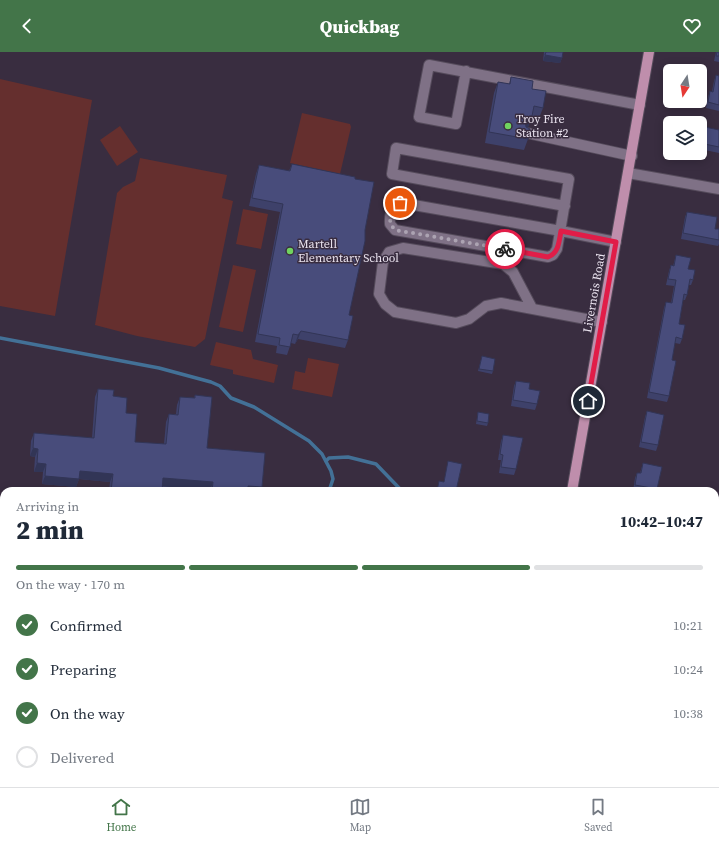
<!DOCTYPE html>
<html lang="en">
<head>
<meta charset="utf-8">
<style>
  body { margin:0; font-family:"Source Serif 4",serif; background:#f2f2f3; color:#1f2937; height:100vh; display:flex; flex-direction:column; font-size:15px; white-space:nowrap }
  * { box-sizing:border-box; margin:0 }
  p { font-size:13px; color:#747a83 }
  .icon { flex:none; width:22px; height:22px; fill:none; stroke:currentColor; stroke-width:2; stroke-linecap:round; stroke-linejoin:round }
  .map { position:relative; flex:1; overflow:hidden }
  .panel { position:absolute; left:0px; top:435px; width:719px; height:300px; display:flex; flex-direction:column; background:#fff; border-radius:12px 12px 0 0; box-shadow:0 2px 10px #0003 }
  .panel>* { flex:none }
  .needle { width:26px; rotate:192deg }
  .tools { position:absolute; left:663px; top:12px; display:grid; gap:8px }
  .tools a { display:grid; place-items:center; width:44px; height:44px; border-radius:6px; background:#fff; box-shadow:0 2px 10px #0003; font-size:20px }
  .pin { position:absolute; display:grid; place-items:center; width:34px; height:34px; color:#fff; margin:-17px; border:2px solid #fff; border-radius:50%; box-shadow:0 1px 4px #0007 }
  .courier { position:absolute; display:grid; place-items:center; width:40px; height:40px; margin:-20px; border:3px solid #e11d48; border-radius:50%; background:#fff; color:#222; box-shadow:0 1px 5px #0007 }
  .summary em { font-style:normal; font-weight:800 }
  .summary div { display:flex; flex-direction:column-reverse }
  .summary { display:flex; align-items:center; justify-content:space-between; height:68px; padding:0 16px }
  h1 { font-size:26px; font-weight:800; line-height:30px }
  .bar { display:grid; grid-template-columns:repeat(4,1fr); gap:6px 4px; align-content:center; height:48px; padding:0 16px }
  .bar i { height:5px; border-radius:3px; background:#e0e1e3 }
  .bar .selected { background:#437549 }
  .bar p { grid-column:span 4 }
  ol { padding:0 16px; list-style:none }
  li { display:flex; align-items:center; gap:12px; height:44px }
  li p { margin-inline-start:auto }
  li .icon { padding:4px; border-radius:50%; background:#437549; color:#fff; stroke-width:4 }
  li:last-child { color:#747a83 }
  li i { width:22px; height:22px; border:2px solid #e0e1e3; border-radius:50% }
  header { display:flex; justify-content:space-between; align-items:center; height:52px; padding:0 16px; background:#437549; color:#fff; font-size:18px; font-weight:800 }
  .tab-bar { display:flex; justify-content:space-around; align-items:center; height:56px; border-top:1px solid #e0e1e3; background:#fff; font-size:11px; color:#747a83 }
  .tab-bar a { display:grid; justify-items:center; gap:2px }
  .tab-bar .selected { color:#437549 }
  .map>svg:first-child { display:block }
  .green { fill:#652f2e }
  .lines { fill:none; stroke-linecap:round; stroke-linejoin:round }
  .stream { stroke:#437197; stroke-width:3.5 }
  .minor-casing { stroke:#554b5b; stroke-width:12 }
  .major-casing { stroke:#554b5b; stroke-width:12 }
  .minor { stroke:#7f7186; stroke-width:10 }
  .major { stroke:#bf8eac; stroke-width:10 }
  .wall { fill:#3e416a }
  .shaded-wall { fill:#323556 }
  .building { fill:#484c7b; stroke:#323556 }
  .done { stroke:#aca3b2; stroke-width:4; stroke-dasharray:0 7.2 }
  .route { stroke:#e11d48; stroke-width:5 }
  .poi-dot { fill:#70d35f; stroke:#392d40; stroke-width:1.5 }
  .labels { text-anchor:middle; stroke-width:3; stroke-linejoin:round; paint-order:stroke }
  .poi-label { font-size:12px; fill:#eae3ef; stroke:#392d40; text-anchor:start }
  .street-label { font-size:12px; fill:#eae3ef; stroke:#392d40 }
</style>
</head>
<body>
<header><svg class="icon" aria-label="back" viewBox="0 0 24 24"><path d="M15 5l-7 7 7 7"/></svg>Quickbag<svg class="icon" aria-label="heart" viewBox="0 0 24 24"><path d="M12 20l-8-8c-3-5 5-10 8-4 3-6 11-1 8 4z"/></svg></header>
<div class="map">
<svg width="719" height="735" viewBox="0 0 719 735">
  <rect width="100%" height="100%" fill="#392d40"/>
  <g class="green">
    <polygon points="0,27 92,48 55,264 0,254"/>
    <polygon points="302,61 350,72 351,75 340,122 290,111"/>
    <polygon points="120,74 138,100 117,114 100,88"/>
    <polygon points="140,106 227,123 222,146 233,149 205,287 195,295 137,284 95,273 117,141 123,135 135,129"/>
    <polygon points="243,157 268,162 261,197 236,192"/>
    <polygon points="233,213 256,218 243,280 219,275"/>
    <polygon points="216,290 251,298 253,307 278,313 274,331 233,322 233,318 210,313"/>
    <polygon points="308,306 339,312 332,345 292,337 295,319 305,321"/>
  </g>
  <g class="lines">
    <g class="stream">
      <polyline points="0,286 159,316 211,330 220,334 231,346 254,355 309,389 322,402 331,419 333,427 329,439"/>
      <polyline points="326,409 329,406 348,405 376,412 402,439"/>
      <polyline points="276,735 277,731"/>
    </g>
    <defs>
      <g id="minor">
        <polyline points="466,19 456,72 419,65 429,13 640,53"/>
        <polyline points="527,81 632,104"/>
        <polyline points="628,121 719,137"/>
        <path d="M565 154 392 122 396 96 569 127 557 197 553 203 548 205 395 178 390 172C389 159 394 151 408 152L561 179 616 190"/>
        <polyline points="532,256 513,220 503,212 403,196 389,200 383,210 379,242 385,252 395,260 456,271 469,267 486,254 501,251 602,270"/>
        <polyline points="715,489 719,489"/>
        <polyline points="523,731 540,735"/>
        <polyline points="28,735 29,731"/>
        <polyline points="63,735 64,731"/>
      </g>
      <g id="major">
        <polyline points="572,439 649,0"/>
        <polyline points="520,735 521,731"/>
      </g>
    </defs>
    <use href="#minor" class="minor-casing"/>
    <use href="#major" class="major-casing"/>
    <use href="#minor" class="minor"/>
    <use href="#major" class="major"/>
  </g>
  <g class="wall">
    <polygon points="544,0 563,0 562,6 560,11 543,9"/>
    <polygon points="716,0 719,0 719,10 714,9"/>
    <polygon points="716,23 719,24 719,59 706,56 708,45 710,39 712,39 714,29"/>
    <polygon points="511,25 532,37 543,56 539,66 532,65 528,75 527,75 528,87 524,98 485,91 494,41 498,30 509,32"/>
    <polygon points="700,74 719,78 719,101 700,97"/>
    <polygon points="292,112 355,127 348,288 345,296 298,287 295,292 291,291 287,303 276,301 277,294 255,290 280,160 249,154 256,122 259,113 289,119"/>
    <polygon points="687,160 715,177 719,177 719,192 718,194 681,187 685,165"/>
    <polygon points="676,203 688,217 693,228 691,233 689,233 687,243 685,248 683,248 679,272 682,287 680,292 675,291 672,308 669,344 667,350 647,346 664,256 666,250 671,251 674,234 666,233 669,219 671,213 673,214"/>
    <polygon points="482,304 493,319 492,322 478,319"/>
    <polygon points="516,329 529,337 537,352 535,358 511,354 514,334"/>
    <polygon points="98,337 113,344 126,361 135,390 164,392 166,370 169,362 176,362 177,353 180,345 194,346 195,343 207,396 262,435 261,439 210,439 162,435 162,439 109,439 110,430 79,427 76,435 42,432 43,420 34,420 35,405 30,404 31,389 34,381 92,386 95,345"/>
    <polygon points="647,359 658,393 656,399 639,395 645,365"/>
    <polygon points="478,360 488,371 487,374 476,372"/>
    <polygon points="503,383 516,417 514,423 499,421 501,408 498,408 501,389"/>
    <polygon points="643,411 657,437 657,439 633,439 635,426 637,421 640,421"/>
    <polygon points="0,477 4,720 1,728 0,728"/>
    <polygon points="715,572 719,573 719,591 717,591 718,584 715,584"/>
    <polygon points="719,710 719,735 715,735"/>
    <polygon points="440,731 461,731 460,735 439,735"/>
    <polygon points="623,731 640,731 639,735 622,732"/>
  </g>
  <g class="shaded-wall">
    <polygon points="545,3 562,6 560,11 543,9"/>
    <polygon points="529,64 532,64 528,75 525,75 525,68"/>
    <polygon points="301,279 298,287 295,292 298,283"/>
    <polygon points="33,396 38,397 35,405 30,404"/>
    <polygon points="37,411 46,412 43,420 34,420"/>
    <polygon points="80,419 113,422 110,430 79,427 76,435 42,432 45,424"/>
    <polygon points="163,426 213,430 210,439 160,434"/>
    <polygon points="248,434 262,435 261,439 246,439"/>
  </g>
  <g class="building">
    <polygon points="546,0 563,0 562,6 545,3"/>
    <polygon points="717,0 719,0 719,4 716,4"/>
    <polygon points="716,23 719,24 719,53 708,50 710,39 713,40"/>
    <polygon points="511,25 533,29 532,37 546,39 543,56 534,54 532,64 529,64 525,68 526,75 530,77 528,87 489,80 498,30 510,32"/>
    <polygon points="700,74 719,78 719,95 700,91"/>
    <polygon points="292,112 355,125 355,127 374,130 365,178 365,189 349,263 353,264 348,288 301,279 298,283 293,282 290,295 279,293 280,286 258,282 283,152 252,146 259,113 290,119"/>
    <polygon points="687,160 717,165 715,177 719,177 719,188 683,181"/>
    <polygon points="676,203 691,206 688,217 695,218 693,228 690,227 687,243 684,242 679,272 685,273 682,287 676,285 672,308 676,309 669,344 649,340 666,250 672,251 676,228 668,227 671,213 674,214"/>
    <polygon points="482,304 495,307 493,319 479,317"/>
    <polygon points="516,329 530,331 529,337 540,339 537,352 513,348"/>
    <polygon points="98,337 114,338 113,344 127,346 126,361 137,362 135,390 166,392 169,362 178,363 180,345 195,346 195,343 212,345 207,396 265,401 262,435 248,434 248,439 212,439 213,430 163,426 162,439 111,439 113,422 80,419 79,427 45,424 46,412 37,411 38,397 33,396 34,381 94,386"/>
    <polygon points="647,359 664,363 658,393 641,390"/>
    <polygon points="478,360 489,362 488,371 477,369"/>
    <polygon points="503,383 523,386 516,417 501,415 503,403 500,402"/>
    <polygon points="448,409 462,412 456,439 437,439 439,429 444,430"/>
    <polygon points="643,411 662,415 657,437 635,433 637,421 641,421"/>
    <polygon points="0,477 4,478 4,720 0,719 0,597 2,587 0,587"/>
    <polygon points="715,572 719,573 719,582 715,581"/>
    <polygon points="719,716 719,731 717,730"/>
    <polygon points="441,731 461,731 460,735 445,735 445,734 440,733"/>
  </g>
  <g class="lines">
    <path class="done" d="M400 151 395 154C389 163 388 170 395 178L505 197"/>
    <path class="route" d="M505 197 548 205C559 201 559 189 561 179L616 190 588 349"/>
  </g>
  <g class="poi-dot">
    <circle cx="508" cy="74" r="4"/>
    <circle cx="290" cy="199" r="4"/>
  </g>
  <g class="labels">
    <g class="poi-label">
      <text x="516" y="71">Troy Fire<tspan x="516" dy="14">Station #2</tspan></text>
      <text x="298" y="196">Martell<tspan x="298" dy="14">Elementary School</tspan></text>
    </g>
    <g class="street-label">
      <text transform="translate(594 241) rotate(-80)" y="4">Livernois Road</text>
    </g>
  </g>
</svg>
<div class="tools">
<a><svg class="needle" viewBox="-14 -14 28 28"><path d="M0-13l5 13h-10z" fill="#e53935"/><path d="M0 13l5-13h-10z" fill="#747a83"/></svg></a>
<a><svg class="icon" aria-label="layers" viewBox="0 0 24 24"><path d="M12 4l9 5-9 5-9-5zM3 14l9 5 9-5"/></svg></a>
</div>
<div class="pin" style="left:400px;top:151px;background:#ea580c"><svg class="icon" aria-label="bag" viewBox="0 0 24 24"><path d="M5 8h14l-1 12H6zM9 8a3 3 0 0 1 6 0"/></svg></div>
<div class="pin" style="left:588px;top:349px;background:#1f2937"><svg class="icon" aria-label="home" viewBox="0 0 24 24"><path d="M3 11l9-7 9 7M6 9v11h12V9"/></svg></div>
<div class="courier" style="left:505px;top:197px"><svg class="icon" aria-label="bike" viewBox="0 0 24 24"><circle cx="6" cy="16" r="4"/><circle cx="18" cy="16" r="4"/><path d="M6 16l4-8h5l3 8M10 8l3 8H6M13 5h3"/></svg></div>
<section class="panel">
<div class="summary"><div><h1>2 min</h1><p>Arriving in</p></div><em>10:42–10:47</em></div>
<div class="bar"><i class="selected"></i><i class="selected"></i><i class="selected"></i><i></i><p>On the way · 170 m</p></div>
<ol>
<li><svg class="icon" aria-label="check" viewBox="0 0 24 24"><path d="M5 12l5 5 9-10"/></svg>Confirmed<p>10:21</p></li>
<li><svg class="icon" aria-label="check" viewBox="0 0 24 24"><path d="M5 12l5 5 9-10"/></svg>Preparing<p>10:24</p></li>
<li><svg class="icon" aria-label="check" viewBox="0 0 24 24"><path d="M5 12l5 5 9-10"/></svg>On the way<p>10:38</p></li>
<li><i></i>Delivered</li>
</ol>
</section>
</div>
<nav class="tab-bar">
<a class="selected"><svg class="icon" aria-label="home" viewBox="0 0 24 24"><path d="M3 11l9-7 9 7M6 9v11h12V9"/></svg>Home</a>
<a><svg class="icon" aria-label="map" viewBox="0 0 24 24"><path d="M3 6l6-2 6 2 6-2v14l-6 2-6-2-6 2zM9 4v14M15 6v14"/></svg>Map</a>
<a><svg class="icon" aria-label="saved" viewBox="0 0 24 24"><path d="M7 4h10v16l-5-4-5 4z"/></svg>Saved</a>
</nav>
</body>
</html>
